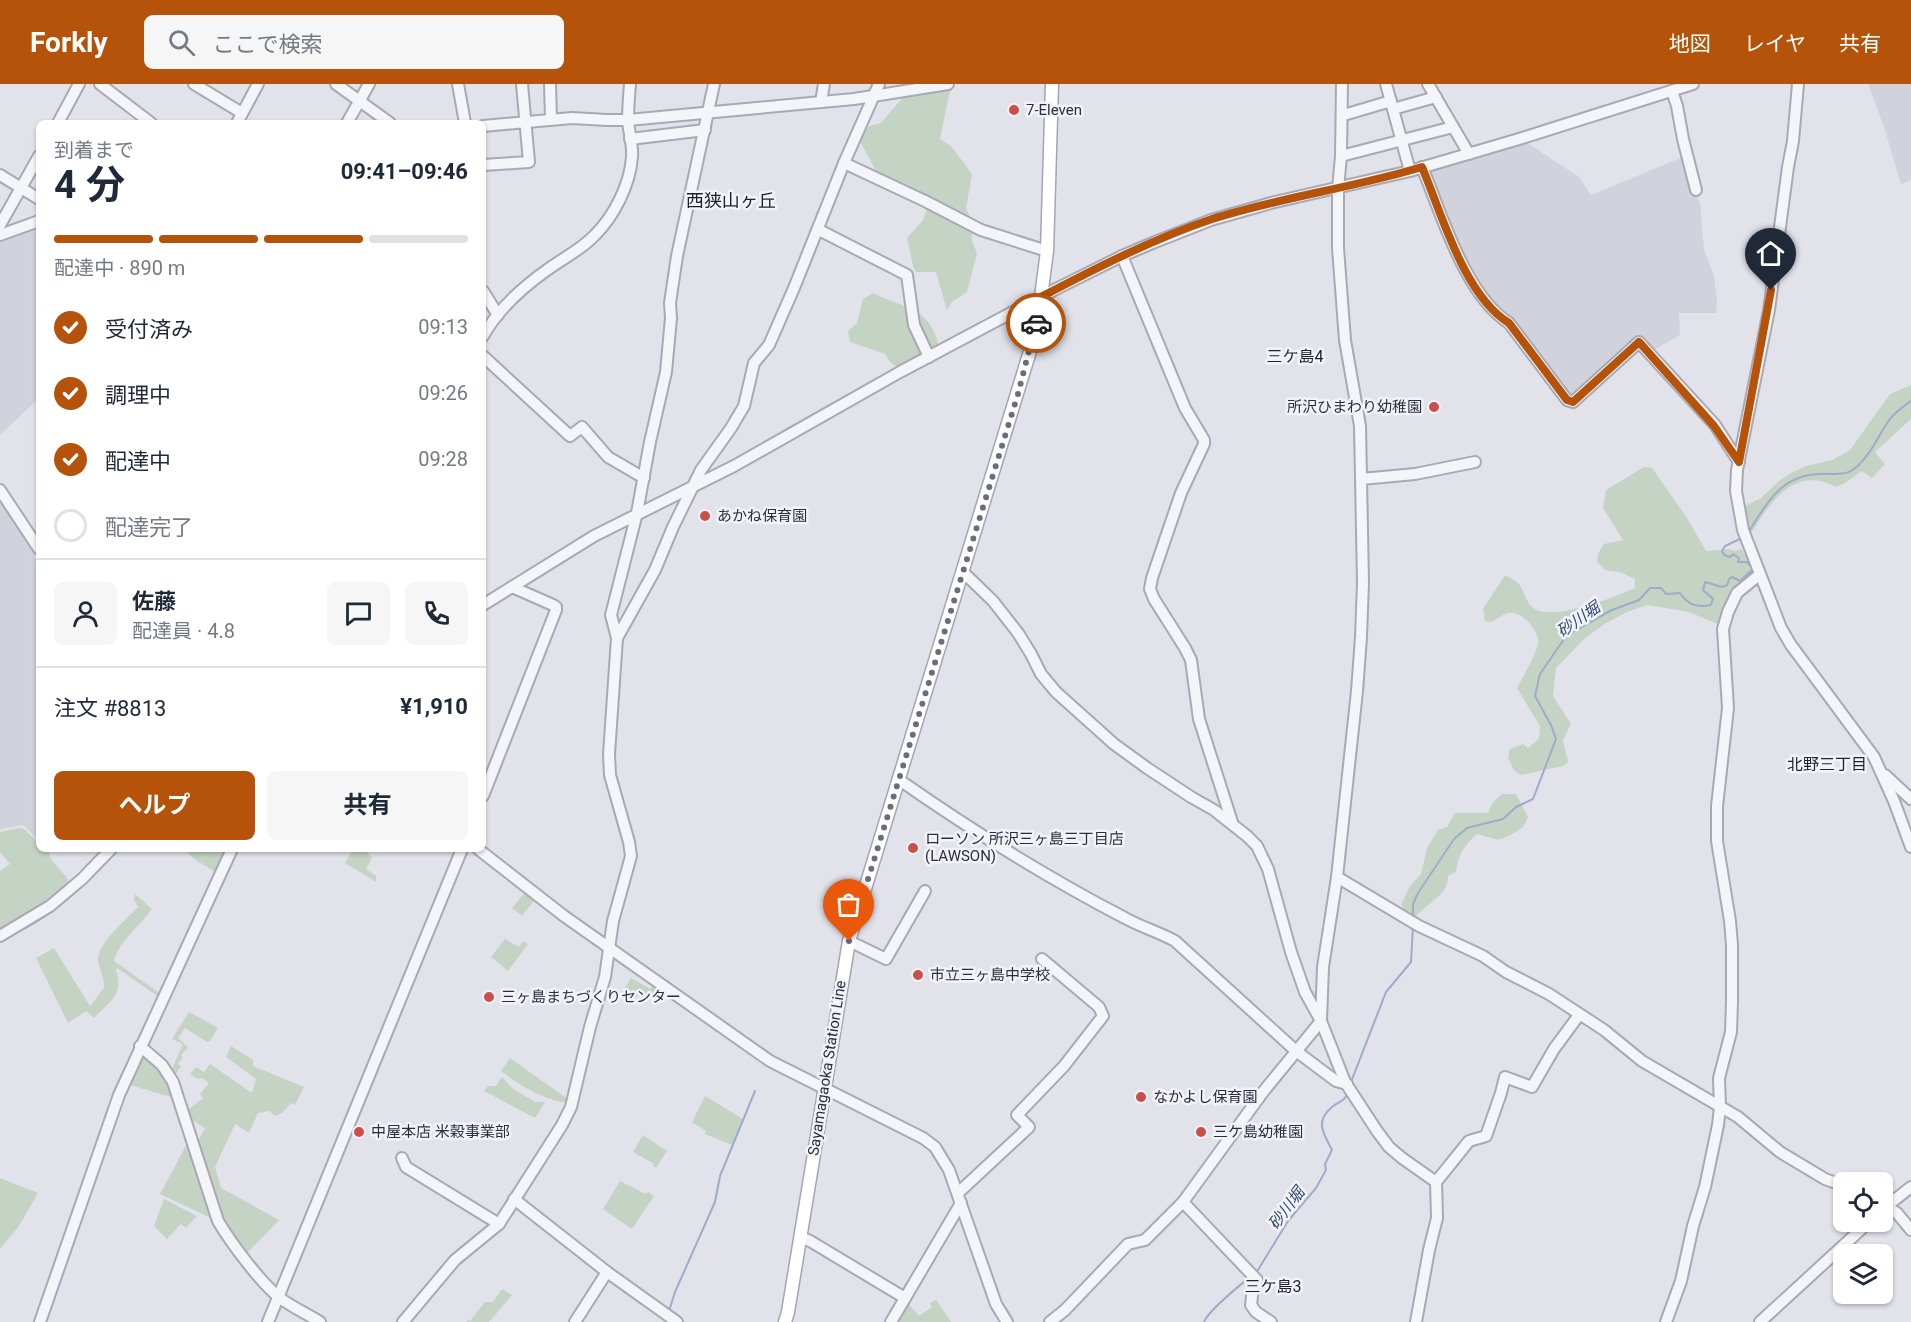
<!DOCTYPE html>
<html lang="ja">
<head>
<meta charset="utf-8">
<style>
  body { margin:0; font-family:Roboto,"Noto Sans JP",sans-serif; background:#f6f6f7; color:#1f2937; height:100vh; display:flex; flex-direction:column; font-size:22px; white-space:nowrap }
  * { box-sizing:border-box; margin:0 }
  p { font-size:20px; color:#747a83 }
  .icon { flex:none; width:33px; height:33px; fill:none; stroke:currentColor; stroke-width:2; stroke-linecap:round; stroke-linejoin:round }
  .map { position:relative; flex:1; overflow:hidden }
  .drawer { position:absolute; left:36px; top:36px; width:450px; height:732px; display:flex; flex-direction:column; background:#fff; border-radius:9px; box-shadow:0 2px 4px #0004 }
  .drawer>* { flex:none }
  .tools { position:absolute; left:1833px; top:1088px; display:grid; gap:12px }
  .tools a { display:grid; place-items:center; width:60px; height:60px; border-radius:9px; background:#fff; box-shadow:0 2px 4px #0004; font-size:30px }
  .pin { position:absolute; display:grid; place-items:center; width:51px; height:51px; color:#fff; margin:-62px -26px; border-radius:50% 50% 50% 0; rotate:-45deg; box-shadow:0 0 6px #0007 }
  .pin .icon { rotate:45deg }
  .courier { position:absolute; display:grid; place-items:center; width:60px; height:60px; margin:-30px; border:4px solid #b45309; border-radius:50%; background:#fff; color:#222; box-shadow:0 2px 8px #0007 }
  .overview em { font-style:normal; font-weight:700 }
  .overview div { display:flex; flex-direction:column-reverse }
  .overview { display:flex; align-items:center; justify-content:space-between; height:102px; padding:0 18px }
  h1 { font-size:39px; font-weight:700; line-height:45px }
  .bar { display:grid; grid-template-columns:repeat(4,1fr); gap:9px 6px; align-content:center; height:72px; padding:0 18px }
  .bar i { height:8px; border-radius:4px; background:#e0e1e3 }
  .bar .current { background:#b45309 }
  .bar p { grid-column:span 4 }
  .line { display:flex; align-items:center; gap:15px; padding:0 18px; border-top:2px solid #e0e1e3 }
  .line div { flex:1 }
  .round { display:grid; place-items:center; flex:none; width:63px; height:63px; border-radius:9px; background:#f6f6f7 }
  ol { padding:0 18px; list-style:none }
  li { display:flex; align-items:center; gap:18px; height:66px }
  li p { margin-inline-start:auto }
  li .icon { padding:6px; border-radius:50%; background:#b45309; color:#fff; stroke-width:4 }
  li:last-child { color:#747a83 }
  li i { width:33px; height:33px; border:3px solid #e0e1e3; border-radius:50% }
  .action { display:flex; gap:12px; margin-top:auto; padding:12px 18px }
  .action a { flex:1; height:69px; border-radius:9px; background:#b45309; color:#fff; font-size:24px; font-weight:700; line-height:69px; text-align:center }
  .action a+a { background:#f6f6f7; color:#1f2937 }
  header { display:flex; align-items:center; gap:36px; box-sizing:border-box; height:84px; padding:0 30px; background:#b45309; color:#fff }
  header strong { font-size:28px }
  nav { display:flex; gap:33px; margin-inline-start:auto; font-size:21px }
  .search { width:420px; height:54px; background:#f6f6f7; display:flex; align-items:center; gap:15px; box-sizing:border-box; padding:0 21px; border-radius:9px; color:#747a83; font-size:22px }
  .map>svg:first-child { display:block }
  .built { fill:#d0d2dc }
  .green { fill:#c4d3c3 }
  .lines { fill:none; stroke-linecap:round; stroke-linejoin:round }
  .stream { stroke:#9eabc9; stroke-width:2 }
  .minor-casing { stroke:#a7a9b4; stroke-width:14 }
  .major-casing { stroke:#a1a5b5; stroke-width:15 }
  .minor { stroke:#f4f5f8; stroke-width:10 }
  .major { stroke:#fff; stroke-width:12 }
  .done { stroke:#6a6d7c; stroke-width:6; stroke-dasharray:0 10.8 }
  .route { stroke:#b45309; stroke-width:8 }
  .poi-dot { fill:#cb4e4a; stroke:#f1f3f7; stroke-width:2 }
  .labels { text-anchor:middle; stroke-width:5; stroke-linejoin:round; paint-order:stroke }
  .poi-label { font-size:15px; fill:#2a2e41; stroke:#f1f3f7; text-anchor:start }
  .street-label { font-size:15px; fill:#2a2e41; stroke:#f1f3f7 }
  .neighbourhood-label { font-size:16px; fill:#1c2032; stroke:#f1f3f7 }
  .water-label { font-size:16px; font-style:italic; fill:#354674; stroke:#f1f3f7 }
  .quarter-label { font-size:18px; fill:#1c2032; stroke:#f1f3f7 }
</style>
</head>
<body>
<header>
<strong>Forkly</strong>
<div class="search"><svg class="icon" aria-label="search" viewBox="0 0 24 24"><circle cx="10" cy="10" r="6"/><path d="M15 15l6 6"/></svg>ここで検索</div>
<nav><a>地図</a><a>レイヤ</a><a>共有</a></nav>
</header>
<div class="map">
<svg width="1911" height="1238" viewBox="0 0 1911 1238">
  <rect width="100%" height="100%" fill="#e2e3ea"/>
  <g class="built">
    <polygon points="1868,0 1911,0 1911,96 1901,100 1884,43"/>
    <polygon points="1526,58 1579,93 1591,111 1683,73 1691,102 1700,119 1704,166 1714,192 1717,217 1716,229 1679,229 1680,251 1652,267 1640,254 1574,313 1570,312 1515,238 1501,229 1469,185 1427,87"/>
    <polygon points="37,141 39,146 39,314 0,351 0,156"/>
    <polygon points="0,413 35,465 33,468 39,487 39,757 23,741 0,745"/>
  </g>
  <g class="green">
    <polygon points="950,7 940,55 951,62 972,90 966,124 971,135 972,157 977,169 967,208 952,218 947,226 936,188 916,188 913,182 907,154 923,136 930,116 879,93 859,55 869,42 881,39 906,10"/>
    <path d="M873 209C905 225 929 222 939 262L898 284 890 278 885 270 850 258 848 247 857 239 863 215Z"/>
    <path d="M1911 301V335L1875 368 1885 380 1872 394 1862 387 1845 399 1836 403C1794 380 1769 420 1750 451L1743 423 1761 414 1780 396 1791 389 1806 382 1832 376 1850 366 1890 310Z"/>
    <path d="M1644 383 1652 384 1687 434 1706 467 1730 465 1734 467 1742 465 1754 488 1726 520 1718 540 1689 528 1648 521 1629 527 1606 539 1585 554 1556 584 1553 612 1571 640 1563 656 1568 678 1563 682 1521 691 1514 686 1508 674 1510 665 1523 660 1528 664 1539 655 1540 642 1517 604C1522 595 1537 568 1538 560 1540 547 1522 526 1508 529 1503 530 1496 536 1491 538L1485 537 1483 525 1505 491C1508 493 1514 495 1517 498 1525 506 1525 519 1535 525 1554 537 1615 513 1635 504V495L1620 488 1605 486 1597 478 1598 470 1604 460 1623 456 1603 424 1606 406Z"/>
    <path d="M1502 710H1516L1528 733 1523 743 1509 752 1498 756 1477 750C1464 761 1458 771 1456 788L1448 792C1449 812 1424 820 1414 835L1401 821 1410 802 1421 790 1427 764 1438 746 1447 743 1455 729H1488L1493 718Z"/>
    <polygon points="20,744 24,745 39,759 39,765 46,765 49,768 50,774 68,795 67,800 26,832 0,845 0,787 10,780 0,768 0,748"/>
    <polygon points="183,765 229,765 219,790 197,777"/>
    <polygon points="353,765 366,765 365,767 372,773 366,785 376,792 376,798 345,779"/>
    <polygon points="526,807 536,814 522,832 512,824"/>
    <path d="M135 810 152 825C142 839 117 860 114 877L162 911 159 913 117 884 116 886C124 912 110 917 94 934L86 927 68 939 36 874 54 864 90 922 104 904C105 894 99 886 98 876 98 858 126 836 138 823L134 816Z"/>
    <polygon points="505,855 519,863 523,857 528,860 508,887 491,873"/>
    <polygon points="631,894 650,905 655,899 658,903 647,917 639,910 634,916 621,910"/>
    <polygon points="189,928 218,944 210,957 207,958 185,944 178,954 188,963 181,971 183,973 178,980 181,982 174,993 171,987 183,960 172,955"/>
    <polygon points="231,962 253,976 253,982 304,1003 295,1021 291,1019 282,1029 275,1032 269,1027 258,1029 249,1049 235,1040 215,1083 221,1104 279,1136 246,1170 226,1147 196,1061 205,1044 187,1033 185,1026 188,1024 189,1025 203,1014 200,1010 209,999 202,994 197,995 190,990 196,983 204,988 210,980 252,1009 256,995 226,973"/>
    <polygon points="142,969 167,989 177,1015 127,1000"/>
    <path d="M510 974 569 1016 568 1019C545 1017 519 1001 501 987Z"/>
    <polygon points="502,993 512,1004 535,1018 545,1018 535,1034 484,1007 488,1002 496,1002"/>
    <polygon points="705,1012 743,1035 732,1061 705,1050 706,1047 692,1038"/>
    <polygon points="643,1051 667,1067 656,1084 653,1082 654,1080 633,1068"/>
    <polygon points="189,1056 213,1135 160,1110"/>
    <polygon points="0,1094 38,1109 19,1142 0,1165"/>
    <polygon points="620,1097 646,1110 648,1108 654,1112 632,1145 603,1125"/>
    <polygon points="164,1115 197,1132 186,1144 181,1140 167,1155 154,1142"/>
    <polygon points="502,1205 512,1211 489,1238 466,1238 468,1236 470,1237 485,1218 493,1218"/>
    <polygon points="907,1216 911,1223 919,1232 932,1223 930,1219 936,1216 951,1238 897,1238 895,1236"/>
  </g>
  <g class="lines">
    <g class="stream">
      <path d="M1748 449C1766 420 1781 391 1819 390 1829 389 1843 392 1851 387 1869 376 1878 351 1890 335 1896 327 1904 322 1911 317"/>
      <path d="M1413 834V820L1418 809 1454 755 1467 744 1503 735 1516 723 1533 715 1556 655 1551 641 1535 612 1540 590 1564 555 1574 547 1612 526 1639 516 1650 504H1661L1666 510 1680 509C1688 521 1697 524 1711 521L1713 515 1703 506 1705 498 1722 503 1727 501 1729 495 1732 493 1740 497 1753 485 1747 478H1738L1739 474 1733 470 1730 473 1724 471 1722 467 1725 462 1742 454"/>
      <path d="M0 858C15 849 31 842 45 832 73 813 96 789 119 765"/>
      <polyline points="1351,998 1386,908 1411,878 1413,842"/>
      <path d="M1255 1189 1258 1186 1288 1137 1316 1104 1326 1086 1325 1080 1332 1066C1324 1050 1314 1038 1332 1023 1338 1018 1343 1018 1347 1011"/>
      <polyline points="669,1227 675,1208 715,1118 720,1092 755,1007"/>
      <path d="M1204 1238C1208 1227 1240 1201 1251 1192"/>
    </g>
    <defs>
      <g id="minor">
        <polyline points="100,0 151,39"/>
        <polyline points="194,0 242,29"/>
        <polyline points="336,0 390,39"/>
        <polyline points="458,0 465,39"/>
        <polyline points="550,0 551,35"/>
        <polyline points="1342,0 1341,72 1338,105 1338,164 1345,256 1360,342 1363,498 1361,553 1357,607 1337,793 1323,883 1321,937 1345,998 1377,1047 1389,1063 1402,1074 1436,1098 1437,1134 1429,1166 1416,1238"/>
        <polyline points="1386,0 1410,87"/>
        <polyline points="1428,0 1469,70"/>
        <polyline points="1798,0 1793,57 1788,83 1769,226 1737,386 1736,407 1743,446 1781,544 1791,561 1874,673 1894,717 1911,763"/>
        <polyline points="1672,7 1677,22 1683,55 1696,106"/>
        <polyline points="821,18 824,0"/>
        <polyline points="1393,25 1436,13"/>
        <polyline points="1342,29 1347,30 1391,17"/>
        <polyline points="58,39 79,0"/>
        <polyline points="237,39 258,0"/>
        <polyline points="347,39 369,0"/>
        <polyline points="483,42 572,34 607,36 628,36 854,15 948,0"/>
        <polyline points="630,55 705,46"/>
        <polyline points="1341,72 1453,43"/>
        <polyline points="844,79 925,117 981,146 1047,167"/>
        <polyline points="483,81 529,78 522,0"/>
        <path d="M1422 83C1442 131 1465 211 1509 239L1567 316 1573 318 1639 258 1715 341 1739 378"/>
        <polyline points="0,91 39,115"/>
        <polyline points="0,141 39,72"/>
        <polyline points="819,146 907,191 914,241 929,273"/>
        <polyline points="0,151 39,137"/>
        <polyline points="1122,172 1185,324 1204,356 1204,360 1181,409 1152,494 1150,505 1154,515 1185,564 1191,576 1199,635 1232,738"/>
        <polyline points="483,207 498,231"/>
        <path d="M483 252C497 227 523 203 547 186 563 174 581 166 595 151 614 132 630 101 632 73 633 61 629 49 628 37 628 25 629 12 630 0"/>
        <polyline points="483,272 570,352 582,343 608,373 644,394"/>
        <polyline points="1361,395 1415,390 1475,378"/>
        <polyline points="0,406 39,465"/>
        <polyline points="963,488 993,517 1018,549 1031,570 1041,590 1056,608 1114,660 1147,684 1191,713 1214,726 1247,752 1257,762 1268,785 1291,868 1305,908 1321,937 1263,1008 1183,1118 1145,1156 1128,1160 1065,1226 1050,1238"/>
        <polyline points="483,521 594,452 734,382 900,288 1056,205 1122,172 1155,158 1211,136 1271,119 1410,87 1519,55 1693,0"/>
        <polyline points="617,554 655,486 673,443 701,386 731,344 744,322 754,279 769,261 794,204 844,79 879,0"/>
        <polyline points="1885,691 1911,715"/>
        <path d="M898 695C971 746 1046 793 1125 834 1141 843 1159 848 1175 857L1296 967 1336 997 1347 1000"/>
        <polyline points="483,712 556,526 556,523 553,521 512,503"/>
        <polyline points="478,765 564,832 770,977 923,1054 935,1063 949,1086 996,1220 1007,1238"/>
        <polyline points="1337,793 1419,842 1483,872 1506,888 1549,910 1604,946 1642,977 1738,1033 1780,1068 1825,1095 1844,1102"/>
        <polyline points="0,852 50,822 82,795 111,765"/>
        <polyline points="849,857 886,875 925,807"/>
        <path d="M140 962 162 981 173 998 218 1137C231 1159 260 1198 280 1214 292 1223 307 1230 320 1238"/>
        <polyline points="402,1074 406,1083 499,1140"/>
        <polyline points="1436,1098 1469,1057 1486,1052 1501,1009 1505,993 1532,1003 1554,965 1579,931"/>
        <polyline points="958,1109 1029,1043 1017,1031 1064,982 1103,932 1099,923 1042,875"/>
        <polyline points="514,1115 607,1188 677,1238"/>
        <polyline points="1183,1118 1257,1196 1253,1204 1251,1221 1256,1228 1271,1238"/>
        <polyline points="1882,1120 1897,1129 1911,1146"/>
        <polyline points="1883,1125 1911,1103"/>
        <polyline points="800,1153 810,1157 905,1214"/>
        <polyline points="40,1238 119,1011 232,765"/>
        <polyline points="268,1238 462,765"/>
        <polyline points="403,1238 455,1176 499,1140 562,1041 571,1023 590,943 605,893 613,837 631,772 629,758 610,691 609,670 617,554 611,531 637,429 650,358 666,288 671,234 670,219 677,172 714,0"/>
        <polyline points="575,1238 607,1188"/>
        <polyline points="891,1238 961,1119"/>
        <polyline points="1666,1238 1681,1197 1693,1142 1705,1103 1718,1041 1720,1023 1719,994 1731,948 1732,918 1732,861 1730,837 1717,757 1717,722 1728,624 1723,545 1728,528 1737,509 1759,491"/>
        <polyline points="1760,1238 1870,1137"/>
      </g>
      <polyline id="major" points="785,1238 788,1228 849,857 1031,264 1041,213 1047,167 1052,0"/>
    </defs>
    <use href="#minor" class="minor-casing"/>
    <use href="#major" class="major-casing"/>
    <use href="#minor" class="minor"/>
    <use href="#major" class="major"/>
  </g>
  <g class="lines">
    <polyline class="done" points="849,857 1018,310 1036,239"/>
    <path class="route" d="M1036 239 1041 213C1096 184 1153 155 1212 135 1281 113 1353 104 1422 83 1442 131 1464 211 1509 239L1567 316 1573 318 1639 258 1714 342 1739 378 1771 206"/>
  </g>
  <g class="poi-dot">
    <circle cx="1014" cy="26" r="6"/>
    <circle cx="1434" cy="323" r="6"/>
    <circle cx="705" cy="432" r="6"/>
    <circle cx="913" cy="764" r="6"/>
    <circle cx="918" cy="891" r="6"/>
    <circle cx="489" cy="913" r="6"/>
    <circle cx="1141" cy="1013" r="6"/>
    <circle cx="359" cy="1048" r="6"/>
    <circle cx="1201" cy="1048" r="6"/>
  </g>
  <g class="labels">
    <g class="poi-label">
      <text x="1026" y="31">7-Eleven</text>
      <text x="1422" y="328" text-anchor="end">所沢ひまわり幼稚園</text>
      <text x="717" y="437">あかね保育園</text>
      <text x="925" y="760">ローソン 所沢三ヶ島三丁目店<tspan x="925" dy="17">(LAWSON)</tspan></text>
      <text x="930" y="896">市立三ヶ島中学校</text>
      <text x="501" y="918">三ヶ島まちづくりセンター</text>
      <text x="1153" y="1018">なかよし保育園</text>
      <text x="371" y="1053">中屋本店 米穀事業部</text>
      <text x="1213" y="1053">三ケ島幼稚園</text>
    </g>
    <g class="street-label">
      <text transform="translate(827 984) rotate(-81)" y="5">Sayamagaoka Station Line</text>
    </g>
    <g class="neighbourhood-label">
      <text x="1295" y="278">三ケ島4</text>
      <text x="1827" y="686">北野三丁目</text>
      <text x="1273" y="1208">三ケ島3</text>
    </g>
    <g class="water-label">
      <text transform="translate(1578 535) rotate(-35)" y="6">砂川堀</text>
      <text transform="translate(1286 1124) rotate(-53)" y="6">砂川堀</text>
    </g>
    <g class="quarter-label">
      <text x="731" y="123">西狭山ヶ丘</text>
    </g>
  </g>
</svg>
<div class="tools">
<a><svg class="icon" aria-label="locate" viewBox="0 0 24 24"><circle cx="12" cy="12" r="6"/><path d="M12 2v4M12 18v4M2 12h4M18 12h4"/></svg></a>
<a><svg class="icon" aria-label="layers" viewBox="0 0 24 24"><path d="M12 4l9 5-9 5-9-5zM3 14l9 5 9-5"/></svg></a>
</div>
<div class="pin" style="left:849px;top:857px;background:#ea580c"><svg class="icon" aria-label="bag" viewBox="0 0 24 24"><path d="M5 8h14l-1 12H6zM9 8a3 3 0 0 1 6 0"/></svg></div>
<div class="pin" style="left:1771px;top:206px;background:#1f2937"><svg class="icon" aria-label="home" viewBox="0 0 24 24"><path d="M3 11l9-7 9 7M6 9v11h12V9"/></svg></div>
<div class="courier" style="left:1036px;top:239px"><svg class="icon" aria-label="car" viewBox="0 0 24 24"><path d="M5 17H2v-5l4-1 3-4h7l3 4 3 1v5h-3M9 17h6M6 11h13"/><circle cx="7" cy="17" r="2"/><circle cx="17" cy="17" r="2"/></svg></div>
<section class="drawer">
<div class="overview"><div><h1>4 分</h1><p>到着まで</p></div><em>09:41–09:46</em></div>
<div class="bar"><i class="current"></i><i class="current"></i><i class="current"></i><i></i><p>配達中 · 890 m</p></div>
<ol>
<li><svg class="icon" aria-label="check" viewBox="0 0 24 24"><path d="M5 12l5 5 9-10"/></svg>受付済み<p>09:13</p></li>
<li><svg class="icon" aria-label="check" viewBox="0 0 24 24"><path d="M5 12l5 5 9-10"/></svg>調理中<p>09:26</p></li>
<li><svg class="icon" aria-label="check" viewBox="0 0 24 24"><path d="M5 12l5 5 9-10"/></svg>配達中<p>09:28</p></li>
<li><i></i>配達完了</li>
</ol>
<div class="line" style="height:108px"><a class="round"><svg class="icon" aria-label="person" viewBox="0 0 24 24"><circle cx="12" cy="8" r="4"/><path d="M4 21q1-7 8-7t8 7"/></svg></a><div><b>佐藤</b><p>配達員 · 4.8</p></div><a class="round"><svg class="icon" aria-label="chat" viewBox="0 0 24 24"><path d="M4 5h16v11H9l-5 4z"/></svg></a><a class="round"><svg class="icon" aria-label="phone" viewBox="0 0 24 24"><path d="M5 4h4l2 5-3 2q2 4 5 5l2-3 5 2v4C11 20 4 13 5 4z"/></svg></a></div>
<div class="line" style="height:78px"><div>注文 #8813</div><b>¥1,910</b></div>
<div class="action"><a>ヘルプ</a><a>共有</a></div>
</section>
</div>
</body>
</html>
